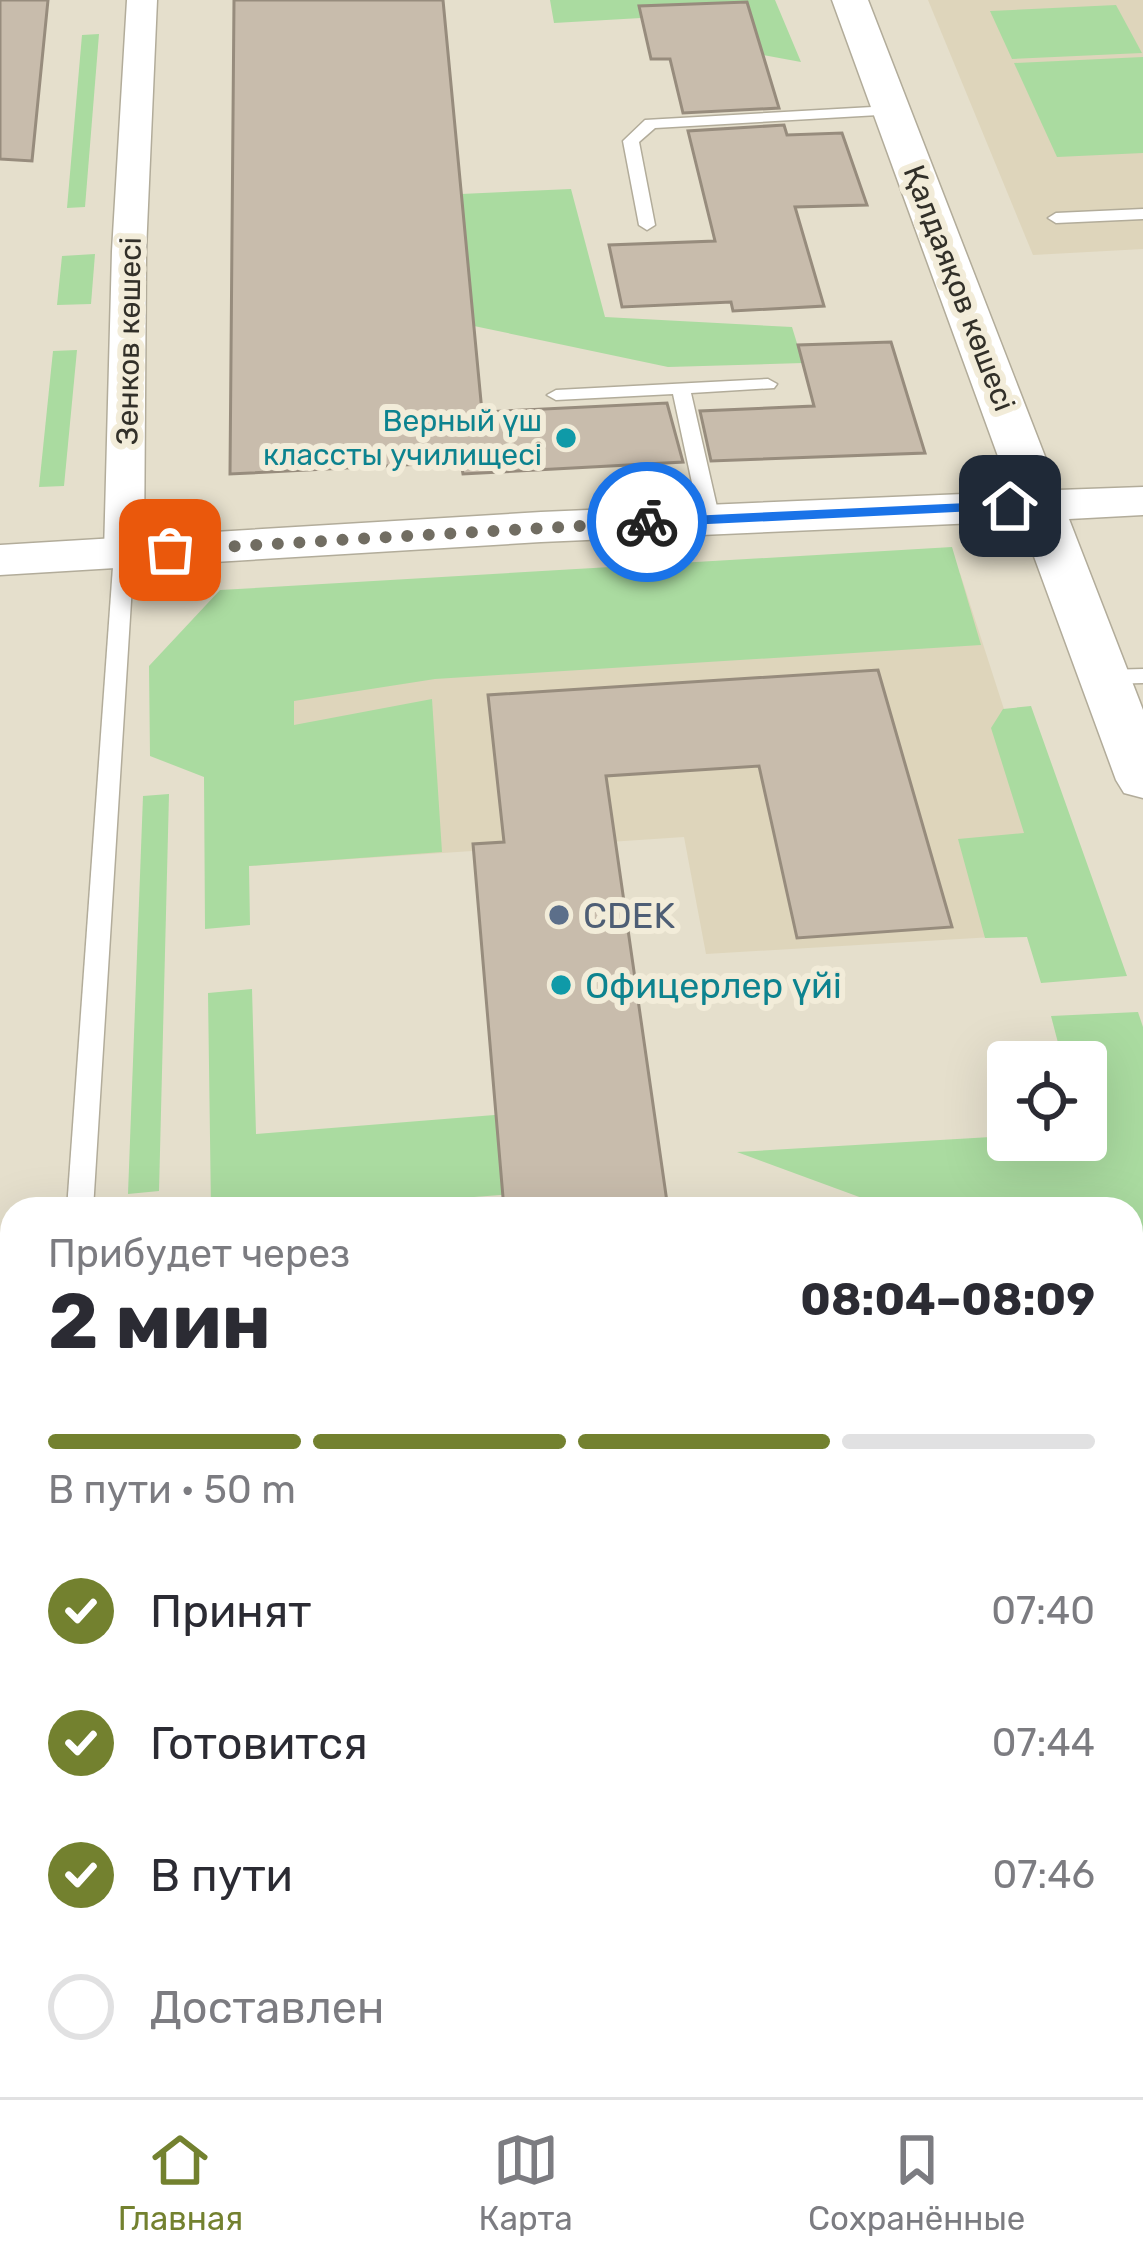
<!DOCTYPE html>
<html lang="ru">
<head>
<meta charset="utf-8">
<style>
  body { margin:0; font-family:Rubik,sans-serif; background:#f2f2f3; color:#2b2b33; height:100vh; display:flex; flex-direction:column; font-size:45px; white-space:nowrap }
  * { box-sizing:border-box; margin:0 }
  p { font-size:39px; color:#7c7c81 }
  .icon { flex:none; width:66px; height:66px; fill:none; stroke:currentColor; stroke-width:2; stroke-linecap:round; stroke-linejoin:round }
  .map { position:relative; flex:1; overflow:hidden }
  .details { position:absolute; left:0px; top:1197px; width:1143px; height:900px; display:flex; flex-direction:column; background:#fff; border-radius:36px 36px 0 0; box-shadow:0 12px 48px #0002 }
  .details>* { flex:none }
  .tools { position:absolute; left:987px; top:1041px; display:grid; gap:24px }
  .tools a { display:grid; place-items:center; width:120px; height:120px; border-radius:12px; background:#fff; box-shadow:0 12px 48px #0002; font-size:60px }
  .pin { position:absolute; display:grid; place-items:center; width:102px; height:102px; color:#fff; margin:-51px; border-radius:24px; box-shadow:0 6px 18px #0006 }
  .courier { position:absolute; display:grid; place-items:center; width:120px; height:120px; margin:-60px; border:9px solid #1a73e8; border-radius:50%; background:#fff; color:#222; box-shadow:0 3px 15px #0007 }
  .headline em { font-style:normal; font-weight:700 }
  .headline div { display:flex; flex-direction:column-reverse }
  .headline { display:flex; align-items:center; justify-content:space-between; height:204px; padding:0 48px }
  h1 { font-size:78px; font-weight:700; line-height:90px }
  .bar { display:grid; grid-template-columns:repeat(4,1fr); gap:18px 12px; align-content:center; height:144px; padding:0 48px }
  .bar i { height:15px; border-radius:9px; background:#e1e1e2 }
  .bar .on { background:#73812f }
  .bar p { grid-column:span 4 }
  ol { padding:0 48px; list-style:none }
  li { display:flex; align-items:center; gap:36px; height:132px }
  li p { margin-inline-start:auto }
  li .icon { padding:12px; border-radius:50%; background:#73812f; color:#fff; stroke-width:4 }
  li:last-child { color:#7c7c81 }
  li i { width:66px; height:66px; border:6px solid #e1e1e2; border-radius:50% }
  .menu { display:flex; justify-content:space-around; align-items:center; height:168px; border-top:3px solid #e1e1e2; background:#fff; font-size:33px; color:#7c7c81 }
  .menu a { display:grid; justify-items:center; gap:6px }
  .menu .on { color:#73812f }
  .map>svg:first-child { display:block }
  .built { fill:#ded5bb }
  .green { fill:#aadba0 }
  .building { fill:#c8bcac; stroke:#978c7d; stroke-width:3 }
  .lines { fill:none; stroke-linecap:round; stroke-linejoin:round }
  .service-casing { stroke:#b2ac9a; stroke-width:3 }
  .minor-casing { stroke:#b2ac9a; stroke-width:3 }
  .tertiary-casing { stroke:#b2ac9a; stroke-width:3 }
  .service { fill:#fff; fill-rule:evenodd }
  .minor { fill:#fff; fill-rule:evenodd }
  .tertiary { fill:#fff; fill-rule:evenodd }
  .route { fill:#1a73e8 }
  .done { stroke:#716d62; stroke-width:12; stroke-dasharray:0 21.6 }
  .culture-dot { fill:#0f9aa8; stroke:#f2ecd9; stroke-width:4.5 }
  .service-dot { fill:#5c6f8a; stroke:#f2ecd9; stroke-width:4.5 }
  .labels { text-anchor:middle; stroke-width:12; stroke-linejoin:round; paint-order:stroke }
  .far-street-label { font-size:30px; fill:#323029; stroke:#f2ecd9 }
  .far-culture-label { font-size:30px; fill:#0d838f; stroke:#f2ecd9; text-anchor:end }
  .service-label { font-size:36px; fill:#4e5e75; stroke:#f2ecd9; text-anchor:start }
  .culture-label { font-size:36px; fill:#0d838f; stroke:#f2ecd9; text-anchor:start }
</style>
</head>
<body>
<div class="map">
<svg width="1143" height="2097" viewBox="0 0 1143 2097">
  <rect width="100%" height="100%" fill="#e5dfcc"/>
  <g class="built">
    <polygon points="928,0 1143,0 1143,249 1033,255"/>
    <polygon points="960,573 1076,932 706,954 684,837 248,866 250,615"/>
  </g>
  <g class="green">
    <polygon points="550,0 775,0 801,62 763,55 747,2 640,6 641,18 554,23"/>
    <polygon points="1116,5 1142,53 1012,59 990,11"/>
    <polygon points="99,34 85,207 67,208 82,35"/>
    <polygon points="1143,57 1143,153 1057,157 1014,63"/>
    <polygon points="571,189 605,317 792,327 803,363 668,367 474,326 461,194"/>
    <polygon points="95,254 91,304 57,305 62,256"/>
    <polygon points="77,350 64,486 39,487 53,351"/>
    <polygon points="952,547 981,645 435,679 294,701 294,725 432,699 442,852 249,866 250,925 205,929 204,777 150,756 149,666 220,590"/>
    <polygon points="1031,706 1127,976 1041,983 1027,937 985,938 958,839 1024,833 991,728 1003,709"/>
    <polygon points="169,794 159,1191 128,1194 143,796"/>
    <polygon points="252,989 256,1134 507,1114 514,1194 318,1209 211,1209 208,993"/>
    <polygon points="1138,1012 1143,1027 1143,1341 1131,1341 1131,1209 892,1209 737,1152 1008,1136 1008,1140 1086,1140 1086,1062 1063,1062 1051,1016"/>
    <polygon points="1143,1890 1143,2097 880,2097 878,2085 1131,2085 1131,1891"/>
  </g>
  <g class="building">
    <polygon points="0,0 48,0 32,161 0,159"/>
    <polygon points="234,0 443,0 482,412 667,403 683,462 463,474 461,462 230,474"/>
    <polygon points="747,2 779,108 683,113 670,59 651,59 639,6"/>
    <polygon points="784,125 787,135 842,133 867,205 795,207 824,306 733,311 731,302 622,307 609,245 715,241 688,131"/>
    <polygon points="891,342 925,453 711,461 700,411 814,406 798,345"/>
    <polygon points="878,670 952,927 797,938 759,766 606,776 668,1209 504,1209 473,844 504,842 488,695"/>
  </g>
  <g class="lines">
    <defs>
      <g id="service">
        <polygon points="890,106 898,111 896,114 655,128 639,142 655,225 647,230 639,225 623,141 645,120"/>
        <polygon points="1143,209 1143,219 1056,223 1048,218 1056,213"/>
        <polygon points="768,379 777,384 774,388 691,393 720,520 710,526 700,520 673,394 556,400 547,395 556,390"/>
        <polygon points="124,547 134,553 93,1209 67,1209 114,553"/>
        <polygon points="1143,669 1143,683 1105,684 1095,677 1105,670"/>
        <polygon points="1143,1730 1143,1758 1131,1759 1131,1731"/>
        <polygon points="522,2085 556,2085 557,2097 523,2097"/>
      </g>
      <polygon id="minor" points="127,0 157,0 146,251 144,553 138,562 110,562 104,553 112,251"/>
      <polygon id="tertiary" points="832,0 868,0 1058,490 1143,487 1143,515 1069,519 1143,710 1143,798 1124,793 1116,780 1021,521 541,542 0,575 0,545 541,512 1011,492"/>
    </defs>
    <use href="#service" class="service-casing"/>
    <use href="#minor" class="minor-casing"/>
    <use href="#tertiary" class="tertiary-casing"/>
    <use href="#service" class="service"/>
    <use href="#minor" class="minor"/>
    <use href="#tertiary" class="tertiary"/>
  </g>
  <polygon class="route" points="1010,501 1018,506 1016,509 647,527 639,522 647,518"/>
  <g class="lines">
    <polyline class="done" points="170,550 647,522"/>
  </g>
  <g class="culture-dot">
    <circle cx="566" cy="438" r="12"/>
    <circle cx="561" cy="985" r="12"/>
  </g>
  <circle class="service-dot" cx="559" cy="915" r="12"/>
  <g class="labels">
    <g class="far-street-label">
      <text transform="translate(959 288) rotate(69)" y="10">Қалдаяқов көшесі</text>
      <text transform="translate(129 341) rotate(-89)" y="10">Зенков көшесі</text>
    </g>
    <g class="far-culture-label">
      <text x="542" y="431">Верный үш<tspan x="542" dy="34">классты училищесі</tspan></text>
    </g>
    <g class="service-label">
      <text x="583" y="928">CDEK</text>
    </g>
    <g class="culture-label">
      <text x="585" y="998">Офицерлер үйі</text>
    </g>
  </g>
</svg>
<div class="tools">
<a><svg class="icon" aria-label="locate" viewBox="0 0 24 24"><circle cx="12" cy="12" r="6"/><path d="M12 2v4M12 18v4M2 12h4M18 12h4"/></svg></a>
</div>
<div class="pin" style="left:170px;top:550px;background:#ea580c"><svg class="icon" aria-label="bag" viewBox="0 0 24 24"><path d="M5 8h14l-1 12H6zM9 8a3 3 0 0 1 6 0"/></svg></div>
<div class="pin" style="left:1010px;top:506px;background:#1f2937"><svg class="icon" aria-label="home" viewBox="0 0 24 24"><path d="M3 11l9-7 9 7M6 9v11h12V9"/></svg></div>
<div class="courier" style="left:647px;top:522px"><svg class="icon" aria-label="bike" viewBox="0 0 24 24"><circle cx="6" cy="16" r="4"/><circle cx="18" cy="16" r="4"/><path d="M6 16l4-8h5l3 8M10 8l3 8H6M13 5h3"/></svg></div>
<section class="details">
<div class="headline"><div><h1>2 мин</h1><p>Прибудет через</p></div><em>08:04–08:09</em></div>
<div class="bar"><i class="on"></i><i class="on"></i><i class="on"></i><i></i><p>В пути · 50 m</p></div>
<ol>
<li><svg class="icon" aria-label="check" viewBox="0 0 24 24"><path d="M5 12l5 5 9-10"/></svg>Принят<p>07:40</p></li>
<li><svg class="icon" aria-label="check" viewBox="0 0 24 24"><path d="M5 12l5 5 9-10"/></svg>Готовится<p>07:44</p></li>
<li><svg class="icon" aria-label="check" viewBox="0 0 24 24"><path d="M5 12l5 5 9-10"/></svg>В пути<p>07:46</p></li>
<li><i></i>Доставлен</li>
</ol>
</section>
</div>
<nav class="menu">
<a class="on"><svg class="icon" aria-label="home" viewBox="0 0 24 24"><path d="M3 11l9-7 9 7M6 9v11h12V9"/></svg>Главная</a>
<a><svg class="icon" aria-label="map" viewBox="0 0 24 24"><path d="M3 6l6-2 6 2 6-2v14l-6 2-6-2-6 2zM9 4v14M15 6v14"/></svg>Карта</a>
<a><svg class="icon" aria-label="saved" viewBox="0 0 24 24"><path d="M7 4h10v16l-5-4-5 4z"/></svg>Сохранённые</a>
</nav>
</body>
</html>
